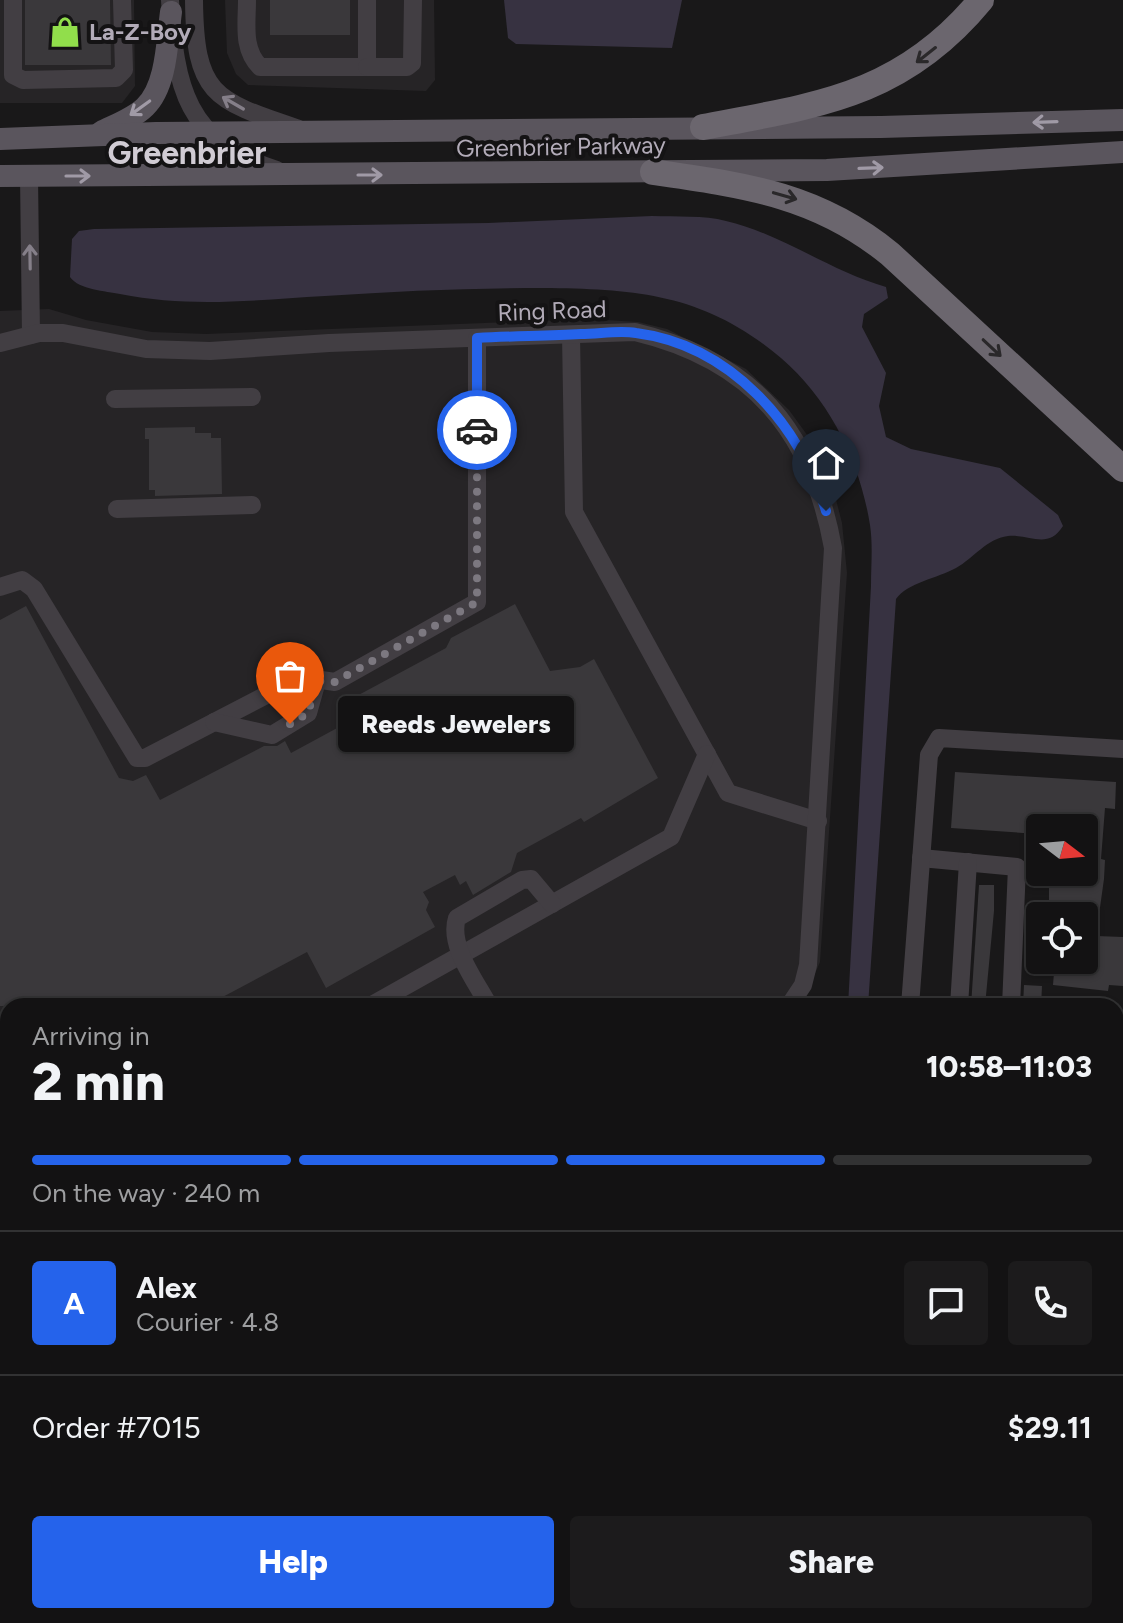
<!DOCTYPE html>
<html lang="en">
<head>
<meta charset="utf-8">
<style>
  body { margin:0; font-family:Figtree,sans-serif; background:#1c1b1c; color:#f1f3f6; height:100vh; display:flex; flex-direction:column; font-size:30px; white-space:nowrap }
  * { box-sizing:border-box; margin:0 }
  p { font-size:26px; color:#9d9ea0 }
  .icon { flex:none; width:44px; height:44px; fill:none; stroke:currentColor; stroke-width:2; stroke-linecap:round; stroke-linejoin:round }
  .map { position:relative; flex:1; overflow:hidden }
  .panel { position:absolute; left:0px; top:998px; width:1124px; height:626px; display:flex; flex-direction:column; background:#131213; border-radius:24px 24px 0 0; box-shadow:0 2px 6px #0004,0 0 0 2px #323233 }
  .panel>* { flex:none }
  .needle { width:52px; rotate:106deg }
  .fabs { position:absolute; left:1026px; top:814px; display:grid; gap:16px }
  .fabs a { display:grid; place-items:center; width:72px; height:72px; border-radius:8px; background:#131213; box-shadow:0 2px 6px #0004,0 0 0 2px #323233; font-size:40px }
  .pin { position:absolute; display:grid; place-items:center; width:68px; height:68px; color:#fff; margin:-82px -34px; border-radius:50% 50% 50% 0; rotate:-45deg; box-shadow:0 0 8px #0007 }
  .pin .icon { rotate:45deg }
  .courier { position:absolute; display:grid; place-items:center; width:80px; height:80px; margin:-40px; border:6px solid #2563eb; border-radius:50%; background:#fff; color:#222; box-shadow:0 2px 10px #0007 }
  .bubble { position:absolute; height:56px; border-radius:8px; background:#131213; box-shadow:0 2px 6px #0004,0 0 0 2px #323233; font-size:26px; font-weight:800; line-height:56px; text-align:center }
  .head em { font-style:normal; font-weight:800 }
  .head div { display:flex; flex-direction:column-reverse }
  .head { display:flex; align-items:center; justify-content:space-between; height:136px; padding:0 32px }
  h1 { font-size:52px; font-weight:800; line-height:60px }
  .bar { display:grid; grid-template-columns:repeat(4,1fr); gap:12px 8px; align-content:center; height:96px; padding:0 32px }
  .bar i { height:10px; border-radius:6px; background:#323233 }
  .bar .selected { background:#2563eb }
  .bar p { grid-column:span 4 }
  .line { display:flex; align-items:center; gap:20px; padding:0 32px; border-top:2px solid #323233 }
  .line div { flex:1 }
  .round { display:grid; place-items:center; flex:none; width:84px; height:84px; border-radius:8px; background:#1c1b1c }
  .primary-button { display:flex; gap:16px; margin-top:auto; padding:16px 32px }
  .primary-button a { flex:1; height:92px; border-radius:8px; background:#2563eb; color:#fff; font-size:32px; font-weight:800; line-height:92px; text-align:center }
  .primary-button a+a { background:#1c1b1c; color:#f1f3f6 }
  .map>svg:first-child { display:block }
  .built { fill:#262426 }
  .water { fill:#373241 }
  .building { fill:#3a383b }
  .lines { fill:none; stroke-linecap:round; stroke-linejoin:round }
  .minor { stroke:#423e43; stroke-width:18 }
  .major { stroke:#5a555d; stroke-width:22 }
  .highway { stroke:#6b666e; stroke-width:26 }
  .oneway { stroke:#2a282a }
  .oneway2 { stroke:#857f89 }
  .oneway3 { stroke:#a09aa6 }
  .done { stroke:#7c7880; stroke-width:8; stroke-dasharray:0 14.4 }
  .route { stroke:#2563eb; stroke-width:10 }
  .labels { text-anchor:middle; stroke-width:8; stroke-linejoin:round; paint-order:stroke }
  .poi-label { font-size:24px; font-weight:bold; fill:#b2abb8; stroke:#141314; text-anchor:start }
  .street-label { font-size:24px; fill:#b2abb8; stroke:#141314 }
  .district-label { font-size:32px; font-weight:bold; fill:#d1ccd4; stroke:#141314 }
</style>
</head>
<body>
<div class="map">
<svg width="1123" height="1623" viewBox="0 0 1123 1623">
  <rect width="100%" height="100%" fill="#191819"/>
  <g class="built">
    <polygon points="0,0 134,0 135,86 122,103 0,103"/>
    <polygon points="225,0 434,0 435,80 426,91 248,85 236,74 227,53"/>
    <polygon points="49,309 86,320 152,332 206,334 589,319 638,322 667,329 746,369 789,410 813,443 832,484 842,523 847,573 820,962 801,1006 8,1006 8,1571 0,1568 0,311"/>
  </g>
  <g class="water">
    <polygon points="504,0 682,0 672,48 516,44 508,38"/>
    <path d="M652 216C676 217 704 215 726 221 782 234 830 271 886 287L888 298 864 314 862 327 886 373 879 406 886 437 911 449 1000 468 1058 515 1063 526C1048 550 1030 534 1008 536 986 539 974 558 956 568 938 578 907 583 896 599L868 1006H848L871 586C871 566 873 545 870 525 860 462 830 400 781 358 705 294 638 289 543 288 470 288 398 291 325 296 256 300 189 308 120 294 106 291 79 290 70 277L72 239 79 231 94 229 488 223Z"/>
  </g>
  <g class="building">
    <polygon points="25,0 110,0 111,65 25,65"/>
    <rect x="270" y="0" width="80" height="35"/>
    <polygon points="195,427 195,433 211,433 211,438 221,438 222,494 155,496 155,490 149,490 149,439 145,439 145,428"/>
    <polygon points="515,604 550,671 580,667 594,659 658,778 584,822 581,818 517,853 511,872 473,895 466,881 460,885 455,875 423,892 429,902 426,910 435,927 326,988 307,952 217,1000 220,1006 0,1006 0,620 26,606 119,778 133,781 146,775 160,800 264,746 277,746 285,741 291,753 363,714 353,698 446,648 451,638"/>
    <polygon points="955,772 1116,782 1115,809 1105,808 1101,859 1105,860 1104,879 1096,936 1123,937 1123,986 1109,985 1108,991 1053,985 1055,960 1084,960 1084,916 1049,916 1049,872 1084,872 1084,828 1040,828 1038,834 951,828"/>
    <polygon points="979,885 994,885 994,911 985,1006 971,1006"/>
    <polygon points="1024,985 1042,986 1041,1006 1023,1006"/>
  </g>
  <g class="lines">
    <g class="minor">
      <polyline points="13,0 13,75 23,80 116,78 124,70 122,0"/>
      <path d="M170 0C175 87 186 142 277 170"/>
      <path d="M194 0C195 95 213 100 299 129"/>
      <path d="M247 0C247 24 242 49 260 67H367V0"/>
      <polyline points="367,67 407,67 412,63 413,0"/>
      <polyline points="29,176 31,335"/>
      <polyline points="571,335 574,512 728,793 818,821"/>
      <path d="M0 343 39 333H63L146 349 210 351 329 343 635 332C752 360 812 431 833 548L808 965 803 985 789 1006"/>
      <polyline points="115,399 252,397"/>
      <polyline points="117,509 252,505"/>
      <polyline points="0,587 22,580 34,589 137,758 145,758 301,677 335,682 477,602 477,338"/>
      <polyline points="214,722 272,735 308,713 317,681"/>
      <polyline points="921,858 1017,867 1011,1006"/>
      <polyline points="370,1006 671,837 707,754"/>
      <path d="M489 1006C476 981 448 946 457 918L522 880 531 879 552 904"/>
      <polyline points="910,1006 929,755 939,738 1123,749"/>
      <polyline points="959,1006 968,862"/>
      <polyline points="0,1144 8,1145"/>
      <polyline points="1116,1145 1123,1146"/>
      <polyline points="0,1216 8,1188"/>
      <polyline points="1116,1218 1123,1220"/>
      <polyline points="1116,1273 1123,1265"/>
      <polyline points="1116,1326 1123,1326"/>
      <polyline points="1116,1377 1123,1377"/>
      <polyline points="0,1460 8,1462"/>
      <polyline points="1116,1515 1123,1408"/>
      <polyline points="0,1549 8,1552"/>
      <polyline points="0,1606 8,1608"/>
      <polyline points="38,1616 63,1623"/>
      <polyline points="460,1616 499,1616"/>
      <polyline points="126,1623 128,1616"/>
      <polyline points="159,1623 161,1616"/>
      <polyline points="851,1623 855,1616"/>
      <polyline points="1076,1623 1079,1616"/>
    </g>
    <g class="major">
      <path d="M101 132C115 125 134 118 145 107 167 86 167 41 171 12"/>
      <polyline points="0,139 156,133 881,127 1123,120"/>
      <polyline points="0,176 827,170 1123,152"/>
    </g>
    <g class="highway">
      <path d="M703 127C818 105 902 96 981 0"/>
      <path d="M653 172C743 185 817 194 890 254L1123 469"/>
    </g>
  </g>
  <defs><path id="oneway-shaft" d="M-6 0H5M1.5-3L5.5 0L1.5 3" fill="none" stroke-width="1.6" stroke-linecap="round" stroke-linejoin="round" transform="scale(2)"/></defs>
  <g class="oneway">
    <use href="#oneway-shaft" transform="translate(926 55) rotate(142)"/>
    <use href="#oneway-shaft" transform="translate(785 196) rotate(16)"/>
    <use href="#oneway-shaft" transform="translate(992 348) rotate(43)"/>
  </g>
  <g class="oneway2">
    <use href="#oneway-shaft" transform="translate(233 103) rotate(-150)"/>
    <use href="#oneway-shaft" transform="translate(30 257) rotate(-91)"/>
  </g>
  <g class="oneway3">
    <use href="#oneway-shaft" transform="translate(140 108) rotate(144)"/>
    <use href="#oneway-shaft" transform="translate(1045 122) rotate(178)"/>
    <use href="#oneway-shaft" transform="translate(871 168) rotate(-2)"/>
    <use href="#oneway-shaft" transform="translate(370 175)"/>
    <use href="#oneway-shaft" transform="translate(78 176)"/>
  </g>
  <g class="lines">
    <polyline class="done" points="290,724 308,713 317,681 335,682 477,602 477,430"/>
    <path class="route" d="M477 430V338C512 336 546 336 581 334 599 334 619 330 636 333 730 345 801 425 826 511"/>
  </g>
  <defs>
    <symbol id="shop-bare" viewBox="-9 -9 18 18"><path d="M-5-2.5h2.3a2.7 3.5 0 0 1 5.4 0H5L5.5 6h-11ZM-1.5-2.5h3a1.5 2.3 0 0 0-3 0Z" fill="#91de4b" stroke="#141314" stroke-width="2.5" paint-order="stroke"/></symbol>
  </defs>
  <g fill-rule="evenodd">
    <use href="#shop-bare" x="43" y="10" width="44" height="44"/>
  </g>
  <g class="labels">
    <g class="poi-label">
      <text x="89" y="40">La-Z-Boy</text>
    </g>
    <g class="street-label">
      <text transform="translate(561 147) rotate(-1)" y="8">Greenbrier Parkway</text>
      <text transform="translate(552 311) rotate(-2)" y="8">Ring Road</text>
    </g>
    <g class="district-label">
      <text x="187" y="164">Greenbrier</text>
    </g>
  </g>
</svg>
<div class="fabs">
<a><svg class="needle" viewBox="-14 -14 28 28"><path d="M0-13l5 13h-10z" fill="#e53935"/><path d="M0 13l5-13h-10z" fill="#9d9ea0"/></svg></a>
<a><svg class="icon" aria-label="locate" viewBox="0 0 24 24"><circle cx="12" cy="12" r="6"/><path d="M12 2v4M12 18v4M2 12h4M18 12h4"/></svg></a>
</div>
<div class="pin" style="left:290px;top:724px;background:#ea580c"><svg class="icon" aria-label="bag" viewBox="0 0 24 24"><path d="M5 8h14l-1 12H6zM9 8a3 3 0 0 1 6 0"/></svg></div>
<div class="pin" style="left:826px;top:511px;background:#1f2937"><svg class="icon" aria-label="home" viewBox="0 0 24 24"><path d="M3 11l9-7 9 7M6 9v11h12V9"/></svg></div>
<div class="courier" style="left:477px;top:430px"><svg class="icon" aria-label="car" viewBox="0 0 24 24"><path d="M5 17H2v-5l4-1 3-4h7l3 4 3 1v5h-3M9 17h6M6 11h13"/><circle cx="7" cy="17" r="2"/><circle cx="17" cy="17" r="2"/></svg></div>
<div class="bubble" style="left:338px;top:696px;width:236px">Reeds Jewelers</div>
<section class="panel">
<div class="head"><div><h1>2 min</h1><p>Arriving in</p></div><em>10:58–11:03</em></div>
<div class="bar"><i class="selected"></i><i class="selected"></i><i class="selected"></i><i></i><p>On the way · 240 m</p></div>
<div class="line" style="height:144px"><b class="round" style="background:#2563eb;color:#fff">A</b><div><b>Alex</b><p>Courier · 4.8</p></div><a class="round"><svg class="icon" aria-label="chat" viewBox="0 0 24 24"><path d="M4 5h16v11H9l-5 4z"/></svg></a><a class="round"><svg class="icon" aria-label="phone" viewBox="0 0 24 24"><path d="M5 4h4l2 5-3 2q2 4 5 5l2-3 5 2v4C11 20 4 13 5 4z"/></svg></a></div>
<div class="line" style="height:104px"><div>Order #7015</div><b>$29.11</b></div>
<div class="primary-button"><a>Help</a><a>Share</a></div>
</section>
</div>
</body>
</html>
